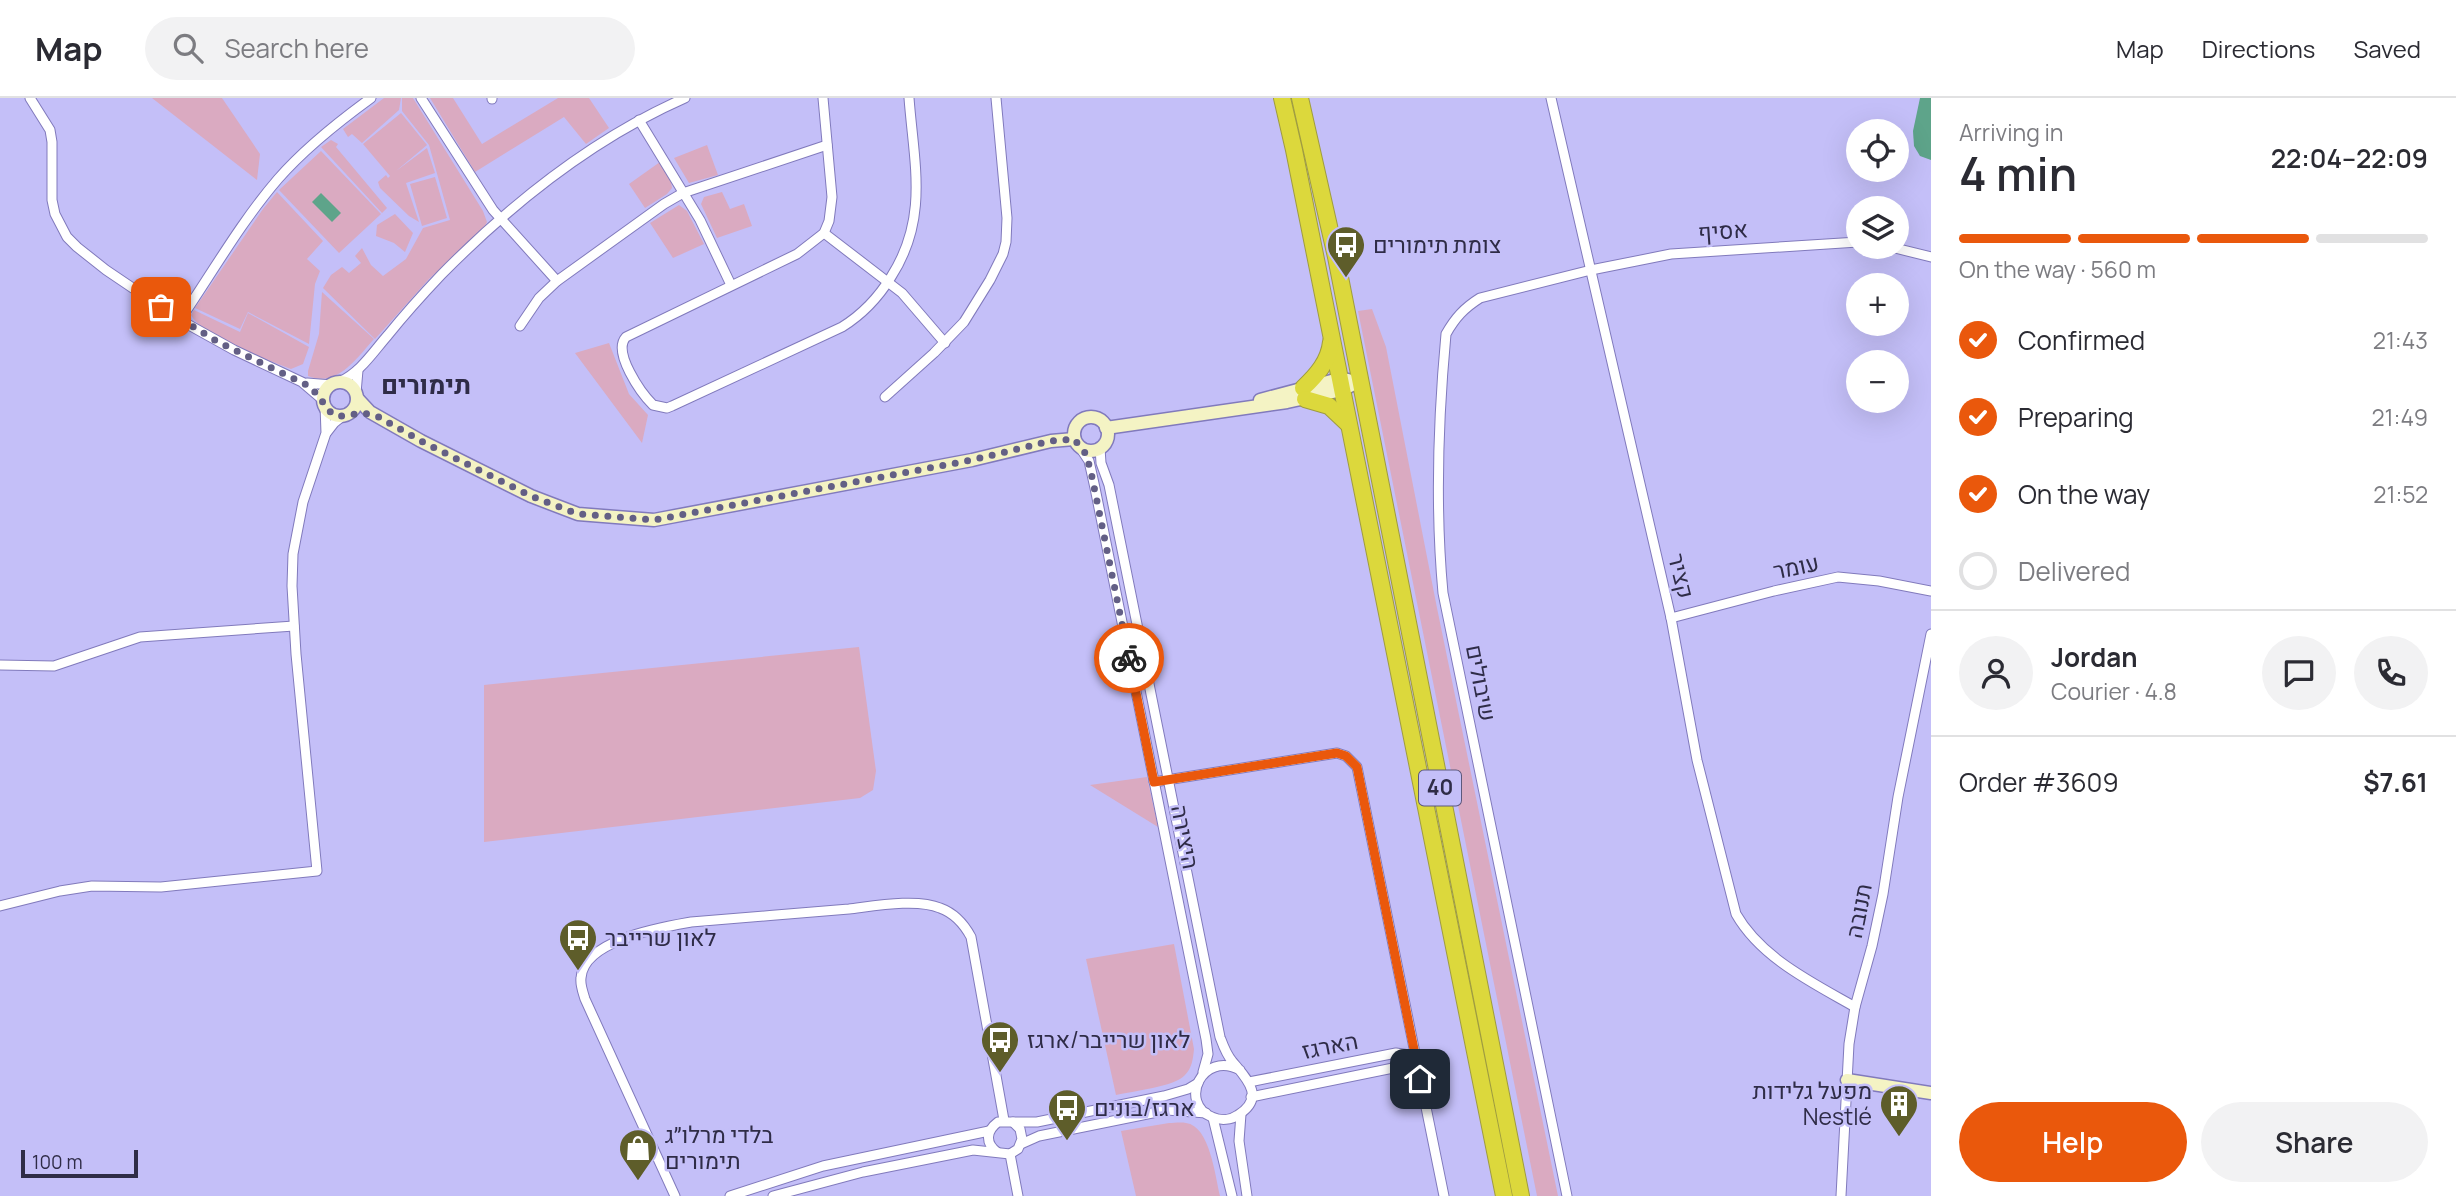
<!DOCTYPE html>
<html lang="en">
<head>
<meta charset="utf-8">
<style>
  body { margin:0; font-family:Manrope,Heebo,sans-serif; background:#f2f2f3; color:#2b2b33; height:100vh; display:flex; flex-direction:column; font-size:26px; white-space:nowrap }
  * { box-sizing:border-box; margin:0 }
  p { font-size:23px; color:#7c7c81 }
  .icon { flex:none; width:38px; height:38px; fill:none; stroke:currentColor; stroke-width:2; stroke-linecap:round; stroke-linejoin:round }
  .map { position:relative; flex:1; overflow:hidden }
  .details { display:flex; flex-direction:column; background:#fff; width:525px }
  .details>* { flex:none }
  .buttons { position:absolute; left:1846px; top:21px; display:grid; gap:14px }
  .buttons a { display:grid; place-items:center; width:63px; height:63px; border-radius:50%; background:#fff; box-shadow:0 7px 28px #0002; font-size:35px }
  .scale { position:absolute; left:21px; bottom:18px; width:117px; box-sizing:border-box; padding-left:7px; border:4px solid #2f2c47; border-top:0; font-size:19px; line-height:24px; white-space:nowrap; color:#2f2c47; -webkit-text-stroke:5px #c4bff8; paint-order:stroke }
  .pin { position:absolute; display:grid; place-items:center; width:60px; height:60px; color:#fff; margin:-30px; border-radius:14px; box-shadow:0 4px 10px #0006 }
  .courier { position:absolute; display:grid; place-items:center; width:70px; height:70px; margin:-35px; border:5px solid #ea580c; border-radius:50%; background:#fff; color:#222; box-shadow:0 2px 9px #0007 }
  .head em { font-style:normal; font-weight:600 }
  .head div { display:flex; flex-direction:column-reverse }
  .head { display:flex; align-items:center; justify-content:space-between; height:119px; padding:0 28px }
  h1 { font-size:46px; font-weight:600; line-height:52px }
  .bar { display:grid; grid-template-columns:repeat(4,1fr); gap:10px 7px; align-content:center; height:84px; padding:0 28px }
  .bar i { height:9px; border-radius:5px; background:#e1e1e2 }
  .bar .current { background:#ea580c }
  .bar p { grid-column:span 4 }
  .line { display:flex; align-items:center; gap:18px; padding:0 28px; border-top:2px solid #e1e1e2 }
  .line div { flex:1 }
  .round { display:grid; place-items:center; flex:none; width:74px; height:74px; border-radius:37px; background:#f2f2f3 }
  ol { padding:0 28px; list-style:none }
  li { display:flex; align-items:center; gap:21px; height:77px }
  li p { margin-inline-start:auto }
  li .icon { padding:7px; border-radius:50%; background:#ea580c; color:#fff; stroke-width:4 }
  li:last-child { color:#7c7c81 }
  li i { width:38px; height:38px; border:4px solid #e1e1e2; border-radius:50% }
  .button { display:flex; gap:14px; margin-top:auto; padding:14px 28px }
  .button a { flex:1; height:80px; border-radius:42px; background:#ea580c; color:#fff; font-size:28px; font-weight:600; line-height:80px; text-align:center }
  .button a+a { background:#f2f2f3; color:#2b2b33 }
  header { display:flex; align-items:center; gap:42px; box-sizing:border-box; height:98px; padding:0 35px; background:#fff; border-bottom:2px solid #e1e1e2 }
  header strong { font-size:33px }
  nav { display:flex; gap:38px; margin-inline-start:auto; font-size:24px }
  .search { width:490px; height:63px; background:#f2f2f3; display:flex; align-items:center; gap:18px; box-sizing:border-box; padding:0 24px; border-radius:38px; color:#7c7c81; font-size:26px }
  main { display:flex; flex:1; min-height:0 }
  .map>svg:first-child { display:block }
  .green { fill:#daaac1 }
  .water { fill:#5ea48a }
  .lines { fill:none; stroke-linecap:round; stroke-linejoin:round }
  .street-casing { stroke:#817abc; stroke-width:11 }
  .secondary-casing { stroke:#817abc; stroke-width:15 }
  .highway-casing { stroke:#9f9c40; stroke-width:18 }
  .street { stroke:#fff; stroke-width:9 }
  .secondary { stroke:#f4f3c4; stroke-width:12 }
  .highway { stroke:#dcd83c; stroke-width:16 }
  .done { stroke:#635f85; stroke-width:7; stroke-dasharray:0 12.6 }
  .route { stroke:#ea580c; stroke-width:9 }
  .labels { text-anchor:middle; stroke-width:5; stroke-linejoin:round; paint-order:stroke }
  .shield { fill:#c4bff8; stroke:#5c587c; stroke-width:2 }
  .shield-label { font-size:21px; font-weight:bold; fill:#2f2c47 }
  .street-label { font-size:23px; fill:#2f2c47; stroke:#c4bff8 }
  .poi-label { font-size:23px; fill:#2f2c47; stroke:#c4bff8; text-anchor:start }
  .quarter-label { font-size:26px; font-weight:bold; fill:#2f2c47; stroke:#c4bff8 }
</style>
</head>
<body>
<header>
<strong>Map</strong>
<div class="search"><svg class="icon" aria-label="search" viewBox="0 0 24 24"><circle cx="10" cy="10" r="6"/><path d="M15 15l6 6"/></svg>Search here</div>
<nav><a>Map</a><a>Directions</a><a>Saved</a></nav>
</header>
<main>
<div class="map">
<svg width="1931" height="1098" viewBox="0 0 1931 1098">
  <rect width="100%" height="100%" fill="#c4bff8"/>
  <g class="green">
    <polygon points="152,0 222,0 260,56 257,82"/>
    <polygon points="384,0 401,0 399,12 362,45 352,36 348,39 343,31"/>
    <polygon points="402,0 413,0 483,113 487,124 483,132 429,181 375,241 323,190 331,177 342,169 349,175 361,165 355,158 362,150 371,167 383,178 406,161 423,130 450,122 429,47 402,13"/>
    <polygon points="430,0 453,0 482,46 558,0 589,0 609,30 586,46 564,19 475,74"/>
    <polygon points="401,15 427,47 396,73 427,50 435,75 406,85 419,124 409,118 380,90 378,84 386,77 388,80 390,78 363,46"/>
    <polygon points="331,42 338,46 336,49 387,110 382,115 321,49"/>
    <polygon points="707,47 718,77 689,85 674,60"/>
    <polygon points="321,53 381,116 339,155 279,92"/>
    <polygon points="660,64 671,83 672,90 667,96 645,110 629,86"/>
    <polygon points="435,79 447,120 422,128 410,86"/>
    <polygon points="277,94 323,143 307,161 320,173 315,186 309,246 248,214 240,231 195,210 263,111"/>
    <polygon points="722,94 730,111 744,106 752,128 717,140 701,106 704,99"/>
    <polygon points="679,107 687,113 704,146 673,160 650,125"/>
    <polygon points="395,116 413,135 405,154 394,145 376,138 377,127"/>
    <path d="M322 194 374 241C357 260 337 290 308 278V273L319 236Z"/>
    <polygon points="1372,211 1386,249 1437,510 1558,1098 1537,1098 1358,213"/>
    <path d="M194 212 240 234 248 215 309 249 303 266 291 271C268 262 201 237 191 217Z"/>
    <polygon points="609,245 629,296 648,317 642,345 575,255"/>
    <polygon points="859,549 876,673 873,692 860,700 484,744 484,587"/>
    <polygon points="1147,679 1158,729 1090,687"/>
    <path d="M1174 846 1194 951C1193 961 1192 970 1185 977 1174 989 1133 993 1116 997L1086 861Z"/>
    <path d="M1169 1025C1174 1025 1181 1024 1186 1025 1210 1028 1215 1078 1220 1098H1136L1121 1033Z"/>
  </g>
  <g class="water">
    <polygon points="1920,0 1931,0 1931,62 1920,58 1914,48 1913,33"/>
    <polygon points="321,95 341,115 332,124 312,104"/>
  </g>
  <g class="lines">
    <defs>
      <g id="street">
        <polyline points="30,0 50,32 52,44 52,102 55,116 67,139 77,149 106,172 180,222 234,252 302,284 323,302"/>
        <polyline points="421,0 493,112 557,183"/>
        <polyline points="492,0 492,1"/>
        <path d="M823 0 832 99 829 123 824 135 797 156 626 239C612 254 641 295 653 307L667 310 672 308 842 229C863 216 878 200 891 179 929 120 914 66 909 0"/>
        <path d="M1551 0 1671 520 1697 662 1736 816C1761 860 1813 885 1855 909"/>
        <polyline points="639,22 700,122 731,187"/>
        <polyline points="824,135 902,195 945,245"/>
        <polyline points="1891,149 1931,159"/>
        <path d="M180 222C212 175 241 124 278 81 305 50 338 24 371 0"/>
        <polyline points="520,228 539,200 557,183 664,106 683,95 827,47"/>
        <path d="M339 284C360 275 373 254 388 237 405 216 423 196 441 177 511 106 594 40 685 0"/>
        <polyline points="307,285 332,287"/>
        <polyline points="356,295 358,272"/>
        <polyline points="885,299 934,255 964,224 990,182 1003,156 1006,144 1007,120 996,0"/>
        <polyline points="327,334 334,325 344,317"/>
        <polyline points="1079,348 1089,363 1095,390 1206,941 1208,956 1203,974"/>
        <path d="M1100 350 1101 365 1109 387 1220 939C1223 947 1226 956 1232 963 1245 979 1267 999 1238 1017 1231 1022 1221 1023 1212 1019 1178 1005 1202 952 1240 972"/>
        <polyline points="1671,520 1774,493 1838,479 1879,483 1931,493"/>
        <polyline points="0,567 54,568 140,539 294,528"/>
        <polyline points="1154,684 1337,655 1346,658 1357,669 1444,1098"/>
        <polyline points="0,808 60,793 92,788 161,789 317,773 296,556 292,488 293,456 303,404 326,335 325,307"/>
        <polyline points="1249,984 1396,955 1416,958"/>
        <polyline points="1251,999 1398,969 1416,958"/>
        <polyline points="1241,1016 1239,1043 1247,1098"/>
        <polyline points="1213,1020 1232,1098"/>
        <polyline points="1021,1046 1039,1038 1167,1012 1206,1015"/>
        <path d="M997 1054C985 1045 986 1033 998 1024H1037L1164 998 1188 991 1198 985"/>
        <polyline points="1010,1056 1018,1098"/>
        <path d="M675 1098 585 901C583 894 580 887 581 880 583 842 663 829 691 824 744 820 796 815 849 811 874 808 917 800 940 810 954 815 964 826 971 839L1004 1022"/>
        <polyline points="730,1098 823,1068 989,1033"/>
        <polyline points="773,1098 863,1074 973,1052 1010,1056 1018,1051 1022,1041 1020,1031 1013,1024"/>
        <path d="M1567 1098 1443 495C1435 409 1438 322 1446 236 1455 220 1464 210 1480 200L1591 172 1671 156 1858 144"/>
        <polyline points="1841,1098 1849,946 1855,909 1872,848 1883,796 1898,699 1931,536"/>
      </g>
      <g id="secondary">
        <circle cx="340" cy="301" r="17"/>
        <polyline points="357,300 370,314 421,343 531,398 578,416 654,422 972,362 1051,343 1074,341"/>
        <polyline points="1260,302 1339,281 1348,282"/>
        <circle cx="1091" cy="336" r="17"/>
        <polyline points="1106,330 1287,304 1342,292 1360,283"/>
        <polyline points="1847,982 1931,995"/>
      </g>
      <g id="highway">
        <polyline points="1282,0 1294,52 1504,1098"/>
        <polyline points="1300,0 1336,159 1521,1098"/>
        <path d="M1303 290C1317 277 1329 263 1331 244"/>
        <polyline points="1305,301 1329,308 1347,325"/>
      </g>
    </defs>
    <use href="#street" class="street-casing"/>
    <use href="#secondary" class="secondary-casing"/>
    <use href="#highway" class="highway-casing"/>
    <use href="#street" class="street"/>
    <use href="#secondary" class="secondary"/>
    <use href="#highway" class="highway"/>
  </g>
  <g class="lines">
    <polyline class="done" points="161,209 218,244 311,289 332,316 342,318 363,315 377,318 421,343 531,398 578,416 654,422 972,362 1051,343 1074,341 1086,356 1091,374 1129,560"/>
    <polyline class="route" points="1129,560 1154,684 1337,655 1346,658 1357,669 1420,981"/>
  </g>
  <defs>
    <symbol id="bus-pin" viewBox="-11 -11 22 30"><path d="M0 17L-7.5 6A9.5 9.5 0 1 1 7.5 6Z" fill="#5e5d2a" stroke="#c4bff8"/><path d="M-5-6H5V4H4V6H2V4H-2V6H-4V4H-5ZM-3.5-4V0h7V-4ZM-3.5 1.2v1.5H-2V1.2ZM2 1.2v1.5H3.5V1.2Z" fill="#fff"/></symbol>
    <symbol id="building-pin" viewBox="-11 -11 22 30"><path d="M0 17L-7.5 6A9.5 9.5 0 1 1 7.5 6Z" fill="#5e5d2a" stroke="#c4bff8"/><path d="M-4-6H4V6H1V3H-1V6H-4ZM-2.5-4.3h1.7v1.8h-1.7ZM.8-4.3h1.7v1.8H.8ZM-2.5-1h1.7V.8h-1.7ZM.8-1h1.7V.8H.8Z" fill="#fff"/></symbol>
    <symbol id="shop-pin" viewBox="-11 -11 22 30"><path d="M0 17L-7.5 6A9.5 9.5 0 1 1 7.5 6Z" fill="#5e5d2a" stroke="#c4bff8"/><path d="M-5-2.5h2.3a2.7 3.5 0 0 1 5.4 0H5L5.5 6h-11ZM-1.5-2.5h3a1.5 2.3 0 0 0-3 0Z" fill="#fff"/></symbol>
  </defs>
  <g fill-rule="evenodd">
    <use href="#bus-pin" x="1324" y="125" width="44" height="60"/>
    <use href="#bus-pin" x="556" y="818" width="44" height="60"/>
    <use href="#bus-pin" x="978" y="920" width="44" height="60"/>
    <use href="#building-pin" x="1877" y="984" width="44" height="60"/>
    <use href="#bus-pin" x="1045" y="988" width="44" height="60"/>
    <use href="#shop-pin" x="616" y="1028" width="44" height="60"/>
  </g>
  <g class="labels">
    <rect class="shield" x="1419" y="672.5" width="42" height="35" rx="5"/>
    <g class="shield-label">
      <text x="1440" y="697">40</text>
    </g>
    <g class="street-label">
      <text transform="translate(1723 133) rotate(-4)" y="8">אסיף</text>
      <text transform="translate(1796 469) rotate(-12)" y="8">עומר</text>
      <text transform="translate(1681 478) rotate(76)" y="8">קציר</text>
      <text transform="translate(1481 585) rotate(79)" y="8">שיבולים</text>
      <text transform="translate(1185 739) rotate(79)" y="8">היצירה</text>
      <text transform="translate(1859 813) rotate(-79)" y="8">תנובה</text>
      <text transform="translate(1330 948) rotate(-11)" y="8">הארגז</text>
    </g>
    <g class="poi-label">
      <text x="1373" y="155">צומת תימורים</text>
      <text x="605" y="848">לאון שרייבר</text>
      <text x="1027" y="950">לאון שרייבר/ארגז</text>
      <text x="1872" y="1001" text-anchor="end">מפעל גלידות<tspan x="1872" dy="26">Nestlé</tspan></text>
      <text x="1094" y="1018">ארגז/בונים</text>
      <text x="665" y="1045">בלדי מרלו״ג<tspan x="665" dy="26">תימורים</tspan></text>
    </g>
    <g class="quarter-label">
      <text x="426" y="296">תימורים</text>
    </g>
  </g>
</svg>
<div class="buttons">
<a><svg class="icon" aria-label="locate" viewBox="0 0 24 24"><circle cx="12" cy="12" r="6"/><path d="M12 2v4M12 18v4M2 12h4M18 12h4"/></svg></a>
<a><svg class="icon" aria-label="layers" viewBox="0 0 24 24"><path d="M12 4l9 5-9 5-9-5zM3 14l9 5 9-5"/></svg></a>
<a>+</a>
<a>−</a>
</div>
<div class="scale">100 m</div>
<div class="pin" style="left:161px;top:209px;background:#ea580c"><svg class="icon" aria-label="bag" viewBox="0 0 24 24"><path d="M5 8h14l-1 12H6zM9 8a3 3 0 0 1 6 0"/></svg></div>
<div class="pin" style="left:1420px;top:981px;background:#1f2937"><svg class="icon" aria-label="home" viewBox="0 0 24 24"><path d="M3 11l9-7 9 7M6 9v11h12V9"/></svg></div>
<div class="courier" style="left:1129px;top:560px"><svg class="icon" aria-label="bike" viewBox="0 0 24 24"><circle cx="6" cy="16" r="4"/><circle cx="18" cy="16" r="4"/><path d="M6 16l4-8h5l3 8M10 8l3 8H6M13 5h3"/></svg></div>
</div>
<section class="details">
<div class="head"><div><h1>4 min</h1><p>Arriving in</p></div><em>22:04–22:09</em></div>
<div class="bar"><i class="current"></i><i class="current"></i><i class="current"></i><i></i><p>On the way · 560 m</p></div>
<ol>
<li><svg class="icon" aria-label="check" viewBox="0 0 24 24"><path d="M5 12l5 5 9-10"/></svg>Confirmed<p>21:43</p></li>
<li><svg class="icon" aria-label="check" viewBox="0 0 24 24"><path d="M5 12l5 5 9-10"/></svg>Preparing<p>21:49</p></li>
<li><svg class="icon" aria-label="check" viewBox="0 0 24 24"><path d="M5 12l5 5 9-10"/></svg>On the way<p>21:52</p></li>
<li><i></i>Delivered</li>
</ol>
<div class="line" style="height:126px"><a class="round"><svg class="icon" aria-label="person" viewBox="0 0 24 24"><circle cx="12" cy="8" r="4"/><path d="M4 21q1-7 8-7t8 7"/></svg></a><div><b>Jordan</b><p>Courier · 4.8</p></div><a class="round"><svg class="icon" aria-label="chat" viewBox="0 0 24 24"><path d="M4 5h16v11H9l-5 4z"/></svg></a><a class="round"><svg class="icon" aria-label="phone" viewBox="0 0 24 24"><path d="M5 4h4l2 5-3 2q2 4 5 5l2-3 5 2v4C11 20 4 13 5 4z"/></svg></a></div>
<div class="line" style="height:91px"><div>Order #3609</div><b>$7.61</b></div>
<div class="button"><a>Help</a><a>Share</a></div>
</section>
</main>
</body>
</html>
